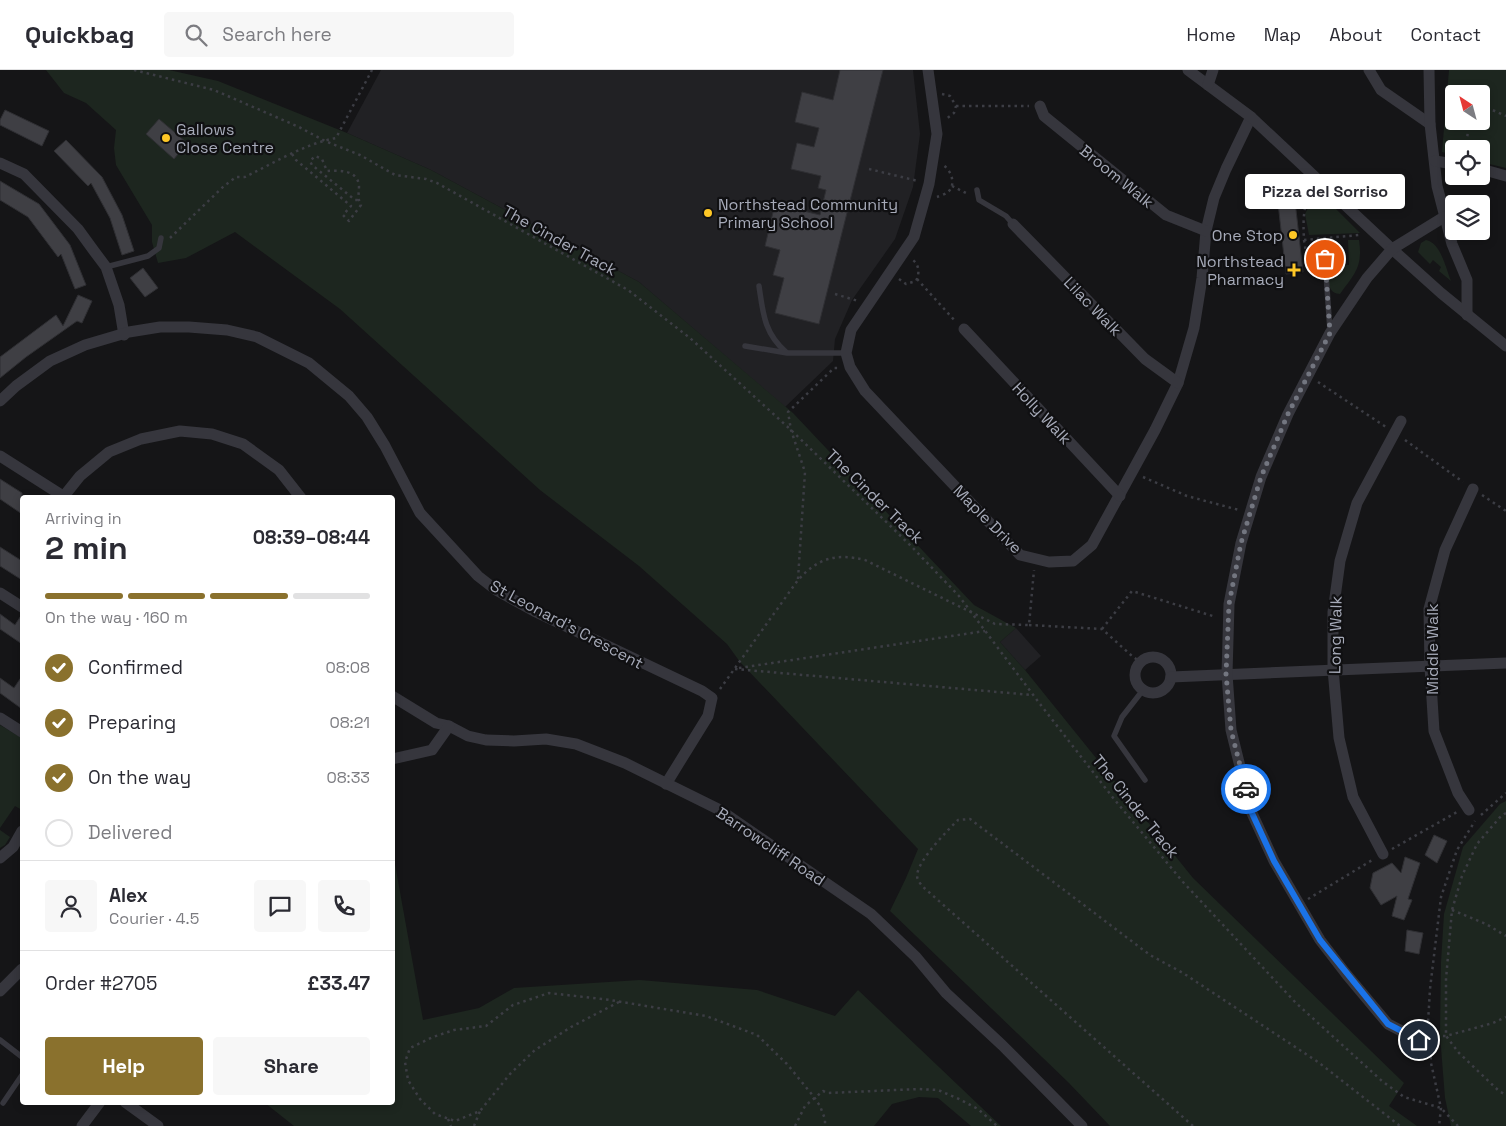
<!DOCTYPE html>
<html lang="en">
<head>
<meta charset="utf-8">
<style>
  body { margin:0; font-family:"Space Grotesk",sans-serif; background:#f7f7f7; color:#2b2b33; height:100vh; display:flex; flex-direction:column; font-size:19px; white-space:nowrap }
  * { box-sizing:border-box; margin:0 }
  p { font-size:16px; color:#7c7c81 }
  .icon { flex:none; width:28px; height:28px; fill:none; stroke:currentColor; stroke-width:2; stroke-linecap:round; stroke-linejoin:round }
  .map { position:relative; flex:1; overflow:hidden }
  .drawer { position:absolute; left:20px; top:425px; width:375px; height:610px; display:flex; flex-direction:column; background:#fff; border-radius:5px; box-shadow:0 2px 8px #0003 }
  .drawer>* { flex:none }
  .needle { width:32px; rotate:324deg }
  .tools { position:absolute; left:1445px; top:15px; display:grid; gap:10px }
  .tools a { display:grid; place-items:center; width:45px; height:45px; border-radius:5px; background:#fff; box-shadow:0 2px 8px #0003; font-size:25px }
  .pin { position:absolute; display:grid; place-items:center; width:42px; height:42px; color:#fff; margin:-21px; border:2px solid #fff; border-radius:50%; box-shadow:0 1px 5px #0007 }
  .courier { position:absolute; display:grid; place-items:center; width:50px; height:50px; margin:-25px; border:4px solid #1a73e8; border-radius:50%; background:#fff; color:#222; box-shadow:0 1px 6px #0007 }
  .bubble { position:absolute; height:35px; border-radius:5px; background:#fff; box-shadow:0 2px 8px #0003; font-size:16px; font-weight:800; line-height:35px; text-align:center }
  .overview em { font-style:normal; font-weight:800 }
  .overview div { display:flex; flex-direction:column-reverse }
  .overview { display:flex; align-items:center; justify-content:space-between; height:85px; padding:0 25px }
  h1 { font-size:32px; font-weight:800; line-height:38px }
  .bar { display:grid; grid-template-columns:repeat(4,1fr); gap:8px 5px; align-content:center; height:60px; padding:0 25px }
  .bar i { height:6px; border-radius:4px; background:#e1e1e2 }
  .bar .current { background:#8a712d }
  .bar p { grid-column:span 4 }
  .line { display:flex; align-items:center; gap:12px; padding:0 25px; border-top:1px solid #e1e1e2 }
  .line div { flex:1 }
  .round { display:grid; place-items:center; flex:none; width:52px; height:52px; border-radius:5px; background:#f7f7f7 }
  ol { padding:0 25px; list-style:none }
  li { display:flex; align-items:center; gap:15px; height:55px }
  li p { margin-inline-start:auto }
  li .icon { padding:5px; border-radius:50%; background:#8a712d; color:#fff; stroke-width:4 }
  li:last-child { color:#7c7c81 }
  li i { width:28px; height:28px; border:2px solid #e1e1e2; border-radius:50% }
  .cta { display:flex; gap:10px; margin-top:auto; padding:10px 25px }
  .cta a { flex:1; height:58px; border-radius:5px; background:#8a712d; color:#fff; font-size:20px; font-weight:800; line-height:58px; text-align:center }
  .cta a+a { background:#f7f7f7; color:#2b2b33 }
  header { display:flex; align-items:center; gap:30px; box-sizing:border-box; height:70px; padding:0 25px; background:#fff; border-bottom:1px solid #e1e1e2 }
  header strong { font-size:24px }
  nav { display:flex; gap:28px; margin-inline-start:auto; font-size:18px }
  .search { width:350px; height:45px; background:#f7f7f7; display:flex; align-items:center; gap:12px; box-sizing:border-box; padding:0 18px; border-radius:5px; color:#7c7c81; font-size:19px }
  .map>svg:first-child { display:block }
  .built { fill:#212124 }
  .green { fill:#1d261f; fill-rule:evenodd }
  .building { fill:#3f3f44; stroke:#2f2f33 }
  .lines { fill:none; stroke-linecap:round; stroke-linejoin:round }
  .path { stroke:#3c3d44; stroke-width:2.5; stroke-dasharray:2.5 4; stroke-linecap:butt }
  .service { stroke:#36363d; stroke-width:5.5 }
  .minor { stroke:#36363d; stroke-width:11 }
  .done { stroke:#737680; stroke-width:5; stroke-dasharray:0 9 }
  .route { stroke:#1a73e8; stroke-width:6 }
  .poi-dot { fill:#fec726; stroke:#101012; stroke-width:2 }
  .labels { text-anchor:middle; stroke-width:4.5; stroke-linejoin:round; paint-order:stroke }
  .poi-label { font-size:16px; fill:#a6aab8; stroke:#101012; text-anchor:start }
  .street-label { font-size:16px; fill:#a6aab8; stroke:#101012 }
</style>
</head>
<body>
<header>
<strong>Quickbag</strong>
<div class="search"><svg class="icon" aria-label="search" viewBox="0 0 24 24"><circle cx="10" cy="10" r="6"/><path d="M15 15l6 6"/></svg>Search here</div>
<nav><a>Home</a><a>Map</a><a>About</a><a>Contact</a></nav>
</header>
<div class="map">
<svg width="1506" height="1056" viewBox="0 0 1506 1056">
  <rect width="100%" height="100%" fill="#151517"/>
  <g class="built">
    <polygon points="381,0 913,0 920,64 913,117 895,169 852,230 835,269 833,291 785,337 639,212 431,100 347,63"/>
    <polygon points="1016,558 1041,586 1025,600 1000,572"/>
  </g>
  <g class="green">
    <polygon points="46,0 169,0 218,11 347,63 431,100 639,212 793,343 974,535 1016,558 1000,572 1025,600 1193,808 1404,1013 1389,1036 1417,1056 1110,1056 1068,1012 890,841 906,808 918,779 740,592 727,574 639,496 540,420 340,239 235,162 186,188 158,193 152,172 152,155 116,95 114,78 116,60 86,33 64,23"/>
    <path d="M1449 0H1506V98L1481 92V79H1454V85L1442 82ZM1454 24H1481V51H1454Z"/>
    <polygon points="1317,120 1360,163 1309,165 1305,144"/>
    <path d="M1348 170H1359C1363 197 1355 203 1340 224 1326 224 1329 208 1329 198L1333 195H1349Z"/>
    <path d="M1426 170C1441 173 1446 199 1451 211L1439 201 1441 197 1433 190 1430 194 1418 182 1421 173Z"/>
    <polygon points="0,655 22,668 22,740 15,736 0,758"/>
    <polygon points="1506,731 1506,1056 1451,1056 1445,1028 1440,965 1441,892 1444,844 1463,777 1500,734"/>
    <polygon points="0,760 10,767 5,775 0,778"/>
    <polygon points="393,783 423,950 479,938 514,918 640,910 757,920 835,946 858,920 1001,1056 971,1056 938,1028 919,1027 892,1034 874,1056 294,1056 265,1033 392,1032"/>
  </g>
  <g class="building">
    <polygon points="840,0 883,0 819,254 775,243 784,208 773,205 780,180 765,176 775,134 820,145 826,120 818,118 821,106 791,99 797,73 814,77 819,58 795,52 802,22 833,30"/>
    <polygon points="5,40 49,61 42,76 0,55 0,50"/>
    <polygon points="159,49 187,73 174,89 146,64"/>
    <polygon points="66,70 102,107 122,145 134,181 122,185 110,148 91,113 88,116 54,81"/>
    <polygon points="0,111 39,134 70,175 86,215 75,219 61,184 58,187 28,147 0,130"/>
    <polygon points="1295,131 1303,202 1286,204 1278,133"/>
    <polygon points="143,198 158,218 145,227 130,208"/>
    <polygon points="78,225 92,231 82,253 77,251 26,287 0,308 0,287 56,245 63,256"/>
    <polygon points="0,409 22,423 22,444 0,429"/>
    <polygon points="0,477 22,491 22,510 0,496"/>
    <polygon points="0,544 15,555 22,544 22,574 0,559"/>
    <polygon points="22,606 22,639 0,623 0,608 14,618"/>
    <polygon points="1434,765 1447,771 1437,793 1425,785"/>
    <polygon points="1405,787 1420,793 1408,829 1412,830 1404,850 1392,846 1397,826 1381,835 1370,818 1373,803 1392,793 1401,803"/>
    <polygon points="1407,860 1423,863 1419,884 1405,881"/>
  </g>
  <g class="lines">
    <g class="path">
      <polyline points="134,0 214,20 299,57 325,71 360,85 395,105 426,109 437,113 628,220 690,268 791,360 911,476 959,526 1040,634 1114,729 1183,812 1296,933 1382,1011 1404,1027 1441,1038 1458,1056"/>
      <polyline points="942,24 950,26 956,36 954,43 946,49"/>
      <polyline points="1481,35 1506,46"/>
      <polyline points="956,36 1029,36"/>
      <polyline points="1466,51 1468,60 1466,79"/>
      <path d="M292 84 296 90 351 136 343 145 349 151 361 135C357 128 359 124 359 116 358 100 339 100 327 101L322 89 315 86 310 91 312 95 355 130H358"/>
      <polyline points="869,99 918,111"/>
      <polyline points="952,116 968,124"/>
      <path d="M1311 119C1303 137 1303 151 1304 170L1359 165"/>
      <path d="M937 127C940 126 946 124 949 121 956 113 951 100 943 95"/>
      <path d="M170 168 224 116 236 107H245C274 93 304 74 336 68L372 0"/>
      <polyline points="1304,170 1308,196 1317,200"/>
      <path d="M899 209 906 214 916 211C920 203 919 195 913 190"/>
      <polyline points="917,209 956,252"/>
      <polyline points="835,224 858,231"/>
      <polyline points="1318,312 1386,357"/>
      <polyline points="1405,370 1463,412"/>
      <polyline points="1143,407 1187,426 1239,440"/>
      <polyline points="1482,425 1506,441"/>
      <polyline points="798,509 805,402 791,360 788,342 834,298 838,298"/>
      <polyline points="1029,555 1102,559 1132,586 1140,592"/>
      <polyline points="1102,559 1132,521 1216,547"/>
      <polyline points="739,598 985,561"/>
      <polyline points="735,599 1032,625"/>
      <path d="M720 619 798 510C818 488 836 483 865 490L995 554 1029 555 1034 500"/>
      <polyline points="1506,743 1501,746 1477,774 1462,806 1452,840 1446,909 1446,966 1459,983 1499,1021 1506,1025"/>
      <polyline points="1481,745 1506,723"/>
      <polyline points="1392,779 1457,742"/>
      <polyline points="1308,829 1374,789"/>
      <polyline points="1452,840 1486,854 1506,866"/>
      <polyline points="619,932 571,957 535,980 510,1004 480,1041 455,1051 435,1044 420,1029 408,1010 405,992 410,978 433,967 454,960 486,956 513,935 549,923 610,930 706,946 757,965 787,994 814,1027 820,1036 825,1049 825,1056"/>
      <polyline points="1429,964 1428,953 1430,919 1441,827 1457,780 1475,751"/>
      <polyline points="1430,966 1446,966 1493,953 1506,947"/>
      <polyline points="1430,974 1431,993 1441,1038 1439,1056"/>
      <polyline points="448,1049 451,1056"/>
      <polyline points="474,1056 480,1041"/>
      <polyline points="795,1056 805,1036 823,1021 828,1023 919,1019 938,1020 959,1029 978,1039 997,1056"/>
      <path d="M1193 1056 922 816C920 813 917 810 917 805 919 789 947 761 958 750L970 749 1150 885 1183 903 1318 992 1400 1056"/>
    </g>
    <g class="service">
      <polyline points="977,120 979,130 1006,146 1013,154"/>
      <polyline points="106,197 148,186 159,178 161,168"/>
      <path d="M759 216C763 243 764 263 786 282"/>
      <polyline points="1330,261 1325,189 1339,188"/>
      <polyline points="745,276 787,283 846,283"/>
      <polyline points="1143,620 1122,647 1114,666 1145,710"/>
      <polyline points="0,970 22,987"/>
      <polyline points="3,1033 22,1005"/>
    </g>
    <g class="minor">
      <polyline points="928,0 937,64 929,114 914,167 851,260 846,283 850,297 865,321 1020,485 1049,492 1073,491 1092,475 1155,360 1178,313 1194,258 1202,208 1206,161 1214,128 1226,99 1251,47"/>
      <polyline points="1188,0 1251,47 1392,179 1441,223 1506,276"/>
      <polyline points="1369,0 1381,20 1430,54"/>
      <polyline points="1429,0 1430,54 1437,116 1452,174 1467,210 1467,245"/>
      <polyline points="1208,15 1213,0"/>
      <polyline points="1040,36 1044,46 1166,145 1206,161"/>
      <polyline points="1435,91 1454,94"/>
      <polyline points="0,93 24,104 78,159 94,181 106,197 119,235 124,265"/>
      <polyline points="1481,99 1506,106"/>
      <polyline points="1013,154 1145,289 1178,313"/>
      <polyline points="964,259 1120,426"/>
      <polyline points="0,331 16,316 50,291 85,275 129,262 160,257 189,257 227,260 257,267 309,293 349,326 367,347 385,376 420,443 478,506 496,520 534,541 702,621 712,628 708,646 666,714"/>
      <polyline points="0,386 66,428"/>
      <polyline points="64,426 80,406 109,382 141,369 180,361 212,364 243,374 279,400 301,428"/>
      <polyline points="0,523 22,537"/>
      <circle cx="1153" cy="605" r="18"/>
      <polyline points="1171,607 1506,593"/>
      <polyline points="392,626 436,653 449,656 468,666 486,670 514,671 546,669 576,674 625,693 720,740 871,844 916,887 946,923 1002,975 1082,1056"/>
      <polyline points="0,648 22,662"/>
      <polyline points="392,689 432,680 449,656"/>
      <polyline points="1469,740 1458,723 1434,661 1430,597 1429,539 1445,480 1473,419"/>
      <polyline points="1383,784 1353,727 1339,668 1333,599 1333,542 1340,491 1357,433 1401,351"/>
      <polyline points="0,788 13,777 22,761"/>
      <polyline points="0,921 22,899"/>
      <polyline points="1419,970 1388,954 1347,905 1320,870 1274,791 1251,741 1231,660 1227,604 1229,534 1241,473 1261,407 1288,344 1330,263 1367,208 1392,179 1444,147"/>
      <polyline points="125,1032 158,1056"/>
      <polyline points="82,1056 100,1032"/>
    </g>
  </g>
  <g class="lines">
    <polyline class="done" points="1246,719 1231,660 1226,604 1229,534 1241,473 1261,407 1288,344 1330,263 1325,189"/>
    <polyline class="route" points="1246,719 1251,741 1274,791 1320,870 1388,954 1419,970"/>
  </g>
  <g class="poi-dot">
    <circle cx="166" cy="68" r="5"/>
    <circle cx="708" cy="143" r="5"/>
    <circle cx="1293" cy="165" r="5"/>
    <path d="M1291.5 192.5h5v5h5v5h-5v5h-5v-5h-5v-5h5z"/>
  </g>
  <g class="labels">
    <g class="poi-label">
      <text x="176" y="65">Gallows<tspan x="176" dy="18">Close Centre</tspan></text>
      <text x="718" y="140">Northstead Community<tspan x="718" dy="18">Primary School</tspan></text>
      <text x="1283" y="171" text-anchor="end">One Stop</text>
      <text x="1284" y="197" text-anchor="end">Northstead<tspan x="1284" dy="18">Pharmacy</tspan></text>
    </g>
    <g class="street-label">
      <text transform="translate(1117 106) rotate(39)" y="6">Broom Walk</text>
      <text transform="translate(560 170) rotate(29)" y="6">The Cinder Track</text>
      <text transform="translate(1093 236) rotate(46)" y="6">Lilac Walk</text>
      <text transform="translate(1042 343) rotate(47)" y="6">Holly Walk</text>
      <text transform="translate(875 426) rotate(44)" y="6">The Cinder Track</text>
      <text transform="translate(988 449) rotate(45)" y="6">Maple Drive</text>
      <text transform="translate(567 554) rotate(28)" y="6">St Leonard's Crescent</text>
      <text transform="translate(1335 565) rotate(-89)" y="6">Long Walk</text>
      <text transform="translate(1432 579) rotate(-90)" y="6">Middle Walk</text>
      <text transform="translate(1136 736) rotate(51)" y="6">The Cinder Track</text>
      <text transform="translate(771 776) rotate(34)" y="6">Barrowcliff Road</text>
    </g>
  </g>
</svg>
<div class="tools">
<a><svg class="needle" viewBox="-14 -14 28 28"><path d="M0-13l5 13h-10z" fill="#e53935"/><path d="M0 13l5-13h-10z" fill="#7c7c81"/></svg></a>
<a><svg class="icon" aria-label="locate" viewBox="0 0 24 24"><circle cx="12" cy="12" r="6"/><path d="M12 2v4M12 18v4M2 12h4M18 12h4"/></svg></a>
<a><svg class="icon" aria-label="layers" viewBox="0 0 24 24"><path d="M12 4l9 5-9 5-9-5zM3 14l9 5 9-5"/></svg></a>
</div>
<div class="pin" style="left:1325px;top:189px;background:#ea580c"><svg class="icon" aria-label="bag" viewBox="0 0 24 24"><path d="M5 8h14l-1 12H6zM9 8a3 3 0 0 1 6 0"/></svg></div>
<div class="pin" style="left:1419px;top:970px;background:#1f2937"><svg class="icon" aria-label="home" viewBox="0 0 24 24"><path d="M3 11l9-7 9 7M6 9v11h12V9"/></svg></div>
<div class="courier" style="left:1246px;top:719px"><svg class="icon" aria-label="car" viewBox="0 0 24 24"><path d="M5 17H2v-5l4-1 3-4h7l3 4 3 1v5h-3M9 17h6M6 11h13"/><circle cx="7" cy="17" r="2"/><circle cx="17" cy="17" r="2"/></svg></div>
<div class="bubble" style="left:1245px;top:104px;width:160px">Pizza del Sorriso</div>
<section class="drawer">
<div class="overview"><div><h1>2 min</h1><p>Arriving in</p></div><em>08:39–08:44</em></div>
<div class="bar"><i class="current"></i><i class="current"></i><i class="current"></i><i></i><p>On the way · 160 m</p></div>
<ol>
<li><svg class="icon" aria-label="check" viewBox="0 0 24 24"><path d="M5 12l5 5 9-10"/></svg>Confirmed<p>08:08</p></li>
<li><svg class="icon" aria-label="check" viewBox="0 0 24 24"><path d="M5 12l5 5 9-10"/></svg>Preparing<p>08:21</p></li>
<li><svg class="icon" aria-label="check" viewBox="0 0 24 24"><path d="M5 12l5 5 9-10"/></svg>On the way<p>08:33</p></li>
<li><i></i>Delivered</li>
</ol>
<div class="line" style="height:90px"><a class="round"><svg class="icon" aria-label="person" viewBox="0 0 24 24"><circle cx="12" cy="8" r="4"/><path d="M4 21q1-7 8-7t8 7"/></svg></a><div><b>Alex</b><p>Courier · 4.5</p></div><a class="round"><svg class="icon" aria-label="chat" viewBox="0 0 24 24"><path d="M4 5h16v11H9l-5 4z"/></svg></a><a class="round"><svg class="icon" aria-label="phone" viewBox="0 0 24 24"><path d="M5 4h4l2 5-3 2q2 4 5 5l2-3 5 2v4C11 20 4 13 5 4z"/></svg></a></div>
<div class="line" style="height:65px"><div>Order #2705</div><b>£33.47</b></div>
<div class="cta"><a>Help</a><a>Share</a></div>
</section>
</div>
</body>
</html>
